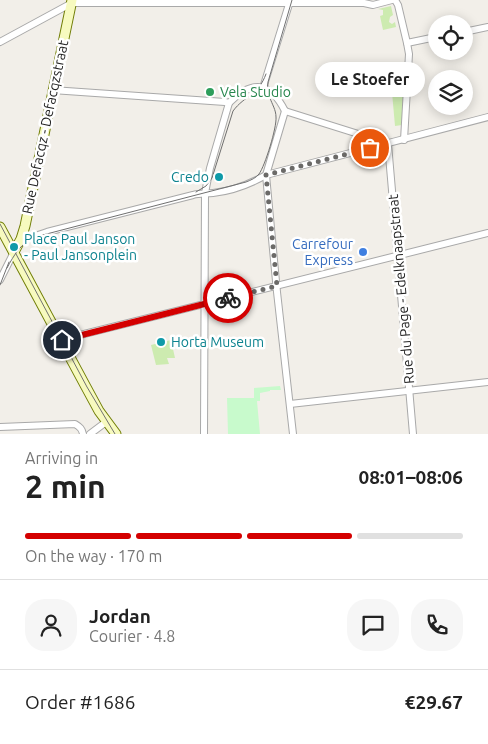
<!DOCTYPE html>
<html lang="en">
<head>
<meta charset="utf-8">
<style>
  body { margin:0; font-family:Ubuntu,sans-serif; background:#f6f6f6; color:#222; height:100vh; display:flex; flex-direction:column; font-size:19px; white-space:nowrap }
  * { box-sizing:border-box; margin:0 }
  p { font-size:16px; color:#767676 }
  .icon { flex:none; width:28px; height:28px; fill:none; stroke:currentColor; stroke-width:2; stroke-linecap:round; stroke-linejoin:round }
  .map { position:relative; height:434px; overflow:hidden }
  .panel { display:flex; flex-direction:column; background:#fff; flex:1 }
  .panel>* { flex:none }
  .controls { position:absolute; left:428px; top:15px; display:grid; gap:10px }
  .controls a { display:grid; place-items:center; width:45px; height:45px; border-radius:50%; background:#fff; box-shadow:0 2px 12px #0003; font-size:25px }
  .pin { position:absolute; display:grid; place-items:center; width:42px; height:42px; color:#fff; margin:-21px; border:2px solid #fff; border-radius:50%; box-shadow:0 1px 5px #0007 }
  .courier { position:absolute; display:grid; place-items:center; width:50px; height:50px; margin:-25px; border:4px solid #d40000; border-radius:50%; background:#fff; color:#222; box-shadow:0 1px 6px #0007 }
  .bubble { position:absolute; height:35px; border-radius:18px; background:#fff; box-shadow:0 2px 12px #0003; font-size:16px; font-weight:700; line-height:35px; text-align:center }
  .head em { font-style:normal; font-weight:700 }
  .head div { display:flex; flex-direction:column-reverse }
  .head { display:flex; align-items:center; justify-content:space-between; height:85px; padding:0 25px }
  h1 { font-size:32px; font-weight:700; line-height:38px }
  .bar { display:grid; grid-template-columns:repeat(4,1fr); gap:8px 5px; align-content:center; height:60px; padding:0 25px }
  .bar i { height:6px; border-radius:4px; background:#e0e0e0 }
  .bar .selected { background:#d40000 }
  .bar p { grid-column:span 4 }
  .line { display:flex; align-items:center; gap:12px; padding:0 25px; border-top:1px solid #e0e0e0 }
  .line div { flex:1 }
  .round { display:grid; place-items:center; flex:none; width:52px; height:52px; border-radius:20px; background:#f6f6f6 }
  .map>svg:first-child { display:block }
  .grass { fill:#cdebb0 }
  .park { fill:#c8facc }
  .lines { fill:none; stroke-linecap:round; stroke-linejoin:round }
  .street-casing { stroke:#a9a9a9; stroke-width:8 }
  .secondary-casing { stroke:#707d05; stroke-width:11 }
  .street { stroke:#fff; stroke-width:6 }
  .secondary { stroke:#f7fabf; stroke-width:9 }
  .tram { stroke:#707070; stroke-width:1 }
  .done { stroke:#6b6a68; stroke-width:5; stroke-dasharray:0 9 }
  .route { stroke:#d40000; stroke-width:6 }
  .leisure-dot { fill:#2e9e5b; stroke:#fff; stroke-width:2 }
  .culture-dot { fill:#0f9aa8; stroke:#fff; stroke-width:2 }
  .shop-dot { fill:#3f7fe0; stroke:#fff; stroke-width:2 }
  .labels { text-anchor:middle; stroke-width:5; stroke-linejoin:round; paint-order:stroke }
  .leisure-label { font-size:14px; fill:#27864d; stroke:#fff; text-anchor:start }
  .street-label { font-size:14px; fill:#222; stroke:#fff }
  .culture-label { font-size:14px; fill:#0d838f; stroke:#fff; text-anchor:start }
  .shop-label { font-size:14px; fill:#366cbe; stroke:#fff; text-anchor:end }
</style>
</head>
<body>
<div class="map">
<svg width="488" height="434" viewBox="0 0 488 434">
  <rect width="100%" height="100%" fill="#f2efe9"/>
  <g class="grass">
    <polygon points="391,6 393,15 390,17 389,22 392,24 395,22 396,27 383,30 380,16 383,15 383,10 378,9"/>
    <polygon points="405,69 402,125 395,126 390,70"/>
    <polygon points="171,340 175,358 167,358 169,364 156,365 151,345"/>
  </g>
  <polygon class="park" points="280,386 281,390 270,390 270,391 260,393 260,401 257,401 260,434 228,434 227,398 254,398 254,388"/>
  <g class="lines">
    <defs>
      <g id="street">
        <polyline points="395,0 398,5 407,43 409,54 404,140"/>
        <polyline points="464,32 488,27"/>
        <polyline points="0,42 72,3 364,3 373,5 392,0"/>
        <polyline points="407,43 436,37"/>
        <polyline points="263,88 290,1"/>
        <polyline points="52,90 225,102 229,103"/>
        <polyline points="285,111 266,175 277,292 293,434"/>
        <polyline points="285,111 387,143"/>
        <polyline points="388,144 413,434"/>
        <path d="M20 241 47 232 193 195C199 193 206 194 213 193 231 191 250 184 266 175L488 117"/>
        <polyline points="0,280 14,252"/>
        <polyline points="60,340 488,233"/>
        <polyline points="290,404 488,382"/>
        <path d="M0 427 75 424C80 427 82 429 83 434"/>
        <polyline points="90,434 106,422"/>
        <path d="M204 434 205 193 210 168 229 103C252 80 270 81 285 111"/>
      </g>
      <g id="secondary">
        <polyline points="0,227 86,387 99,411 116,434"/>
        <polyline points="14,252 21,239 25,226 72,0"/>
      </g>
    </defs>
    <use href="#street" class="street-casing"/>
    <use href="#secondary" class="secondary-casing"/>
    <use href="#street" class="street"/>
    <use href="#secondary" class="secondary"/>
    <g class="tram">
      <path d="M196 192 206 186 212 178 233 111C245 95 258 96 266 74"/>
      <polyline points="0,224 87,387 115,434"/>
      <path d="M7 268C14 255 21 243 35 237L246 182C251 180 256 178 259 174 265 166 277 127 276 117 276 110 272 104 270 98 268 93 267 88 268 82L292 0"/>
      <polyline points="0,285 9,262"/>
    </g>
  </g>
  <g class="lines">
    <polyline class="done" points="228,298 277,286 266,175 370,148"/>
    <polyline class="route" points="62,340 228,298"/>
  </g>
  <circle class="leisure-dot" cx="210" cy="92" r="5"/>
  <g class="culture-dot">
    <circle cx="219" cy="177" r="5"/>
    <circle cx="14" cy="247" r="5"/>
    <circle cx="161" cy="342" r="5"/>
  </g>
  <circle class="shop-dot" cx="363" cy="252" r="5"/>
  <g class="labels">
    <g class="leisure-label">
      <text x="220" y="97">Vela Studio</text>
    </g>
    <g class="street-label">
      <text transform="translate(45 127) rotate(-78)" y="5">Rue Defacqz - Defacqzstraat</text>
      <text transform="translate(401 289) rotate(-95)" y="5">Rue du Page - Edelknaapstraat</text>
    </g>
    <g class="culture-label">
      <text x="209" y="182" text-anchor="end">Credo</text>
      <text x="24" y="244">Place Paul Janson<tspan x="24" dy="16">- Paul Jansonplein</tspan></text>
      <text x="171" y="347">Horta Museum</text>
    </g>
    <g class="shop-label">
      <text x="353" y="249">Carrefour<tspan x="353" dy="16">Express</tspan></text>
    </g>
  </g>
</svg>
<div class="controls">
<a><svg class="icon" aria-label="locate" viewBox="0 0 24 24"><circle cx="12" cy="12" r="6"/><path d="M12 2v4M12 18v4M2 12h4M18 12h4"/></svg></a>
<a><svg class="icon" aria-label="layers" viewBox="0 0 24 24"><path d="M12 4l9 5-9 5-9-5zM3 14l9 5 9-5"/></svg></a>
</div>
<div class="pin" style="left:370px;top:148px;background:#ea580c"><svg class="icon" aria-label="bag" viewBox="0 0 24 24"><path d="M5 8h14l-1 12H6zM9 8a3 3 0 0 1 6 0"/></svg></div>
<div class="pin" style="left:62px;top:340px;background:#1f2937"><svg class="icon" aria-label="home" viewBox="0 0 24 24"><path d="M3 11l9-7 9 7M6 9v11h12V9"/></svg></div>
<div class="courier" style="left:228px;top:298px"><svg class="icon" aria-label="bike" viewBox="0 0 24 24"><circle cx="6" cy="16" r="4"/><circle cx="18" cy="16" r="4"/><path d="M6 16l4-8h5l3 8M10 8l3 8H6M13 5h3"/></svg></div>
<div class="bubble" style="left:315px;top:62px;width:110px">Le Stoefer</div>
</div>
<section class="panel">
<div class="head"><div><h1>2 min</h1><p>Arriving in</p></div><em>08:01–08:06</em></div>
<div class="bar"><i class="selected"></i><i class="selected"></i><i class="selected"></i><i></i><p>On the way · 170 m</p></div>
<div class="line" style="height:90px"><a class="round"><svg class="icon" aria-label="person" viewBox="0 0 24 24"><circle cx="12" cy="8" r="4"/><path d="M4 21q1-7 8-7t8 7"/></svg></a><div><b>Jordan</b><p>Courier · 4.8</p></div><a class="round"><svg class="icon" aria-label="chat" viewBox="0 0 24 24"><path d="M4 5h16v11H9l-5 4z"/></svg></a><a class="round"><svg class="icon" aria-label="phone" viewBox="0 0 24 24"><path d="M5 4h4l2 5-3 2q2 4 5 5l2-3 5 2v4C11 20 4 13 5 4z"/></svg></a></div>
<div class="line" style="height:65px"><div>Order #1686</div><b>€29.67</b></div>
</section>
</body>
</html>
